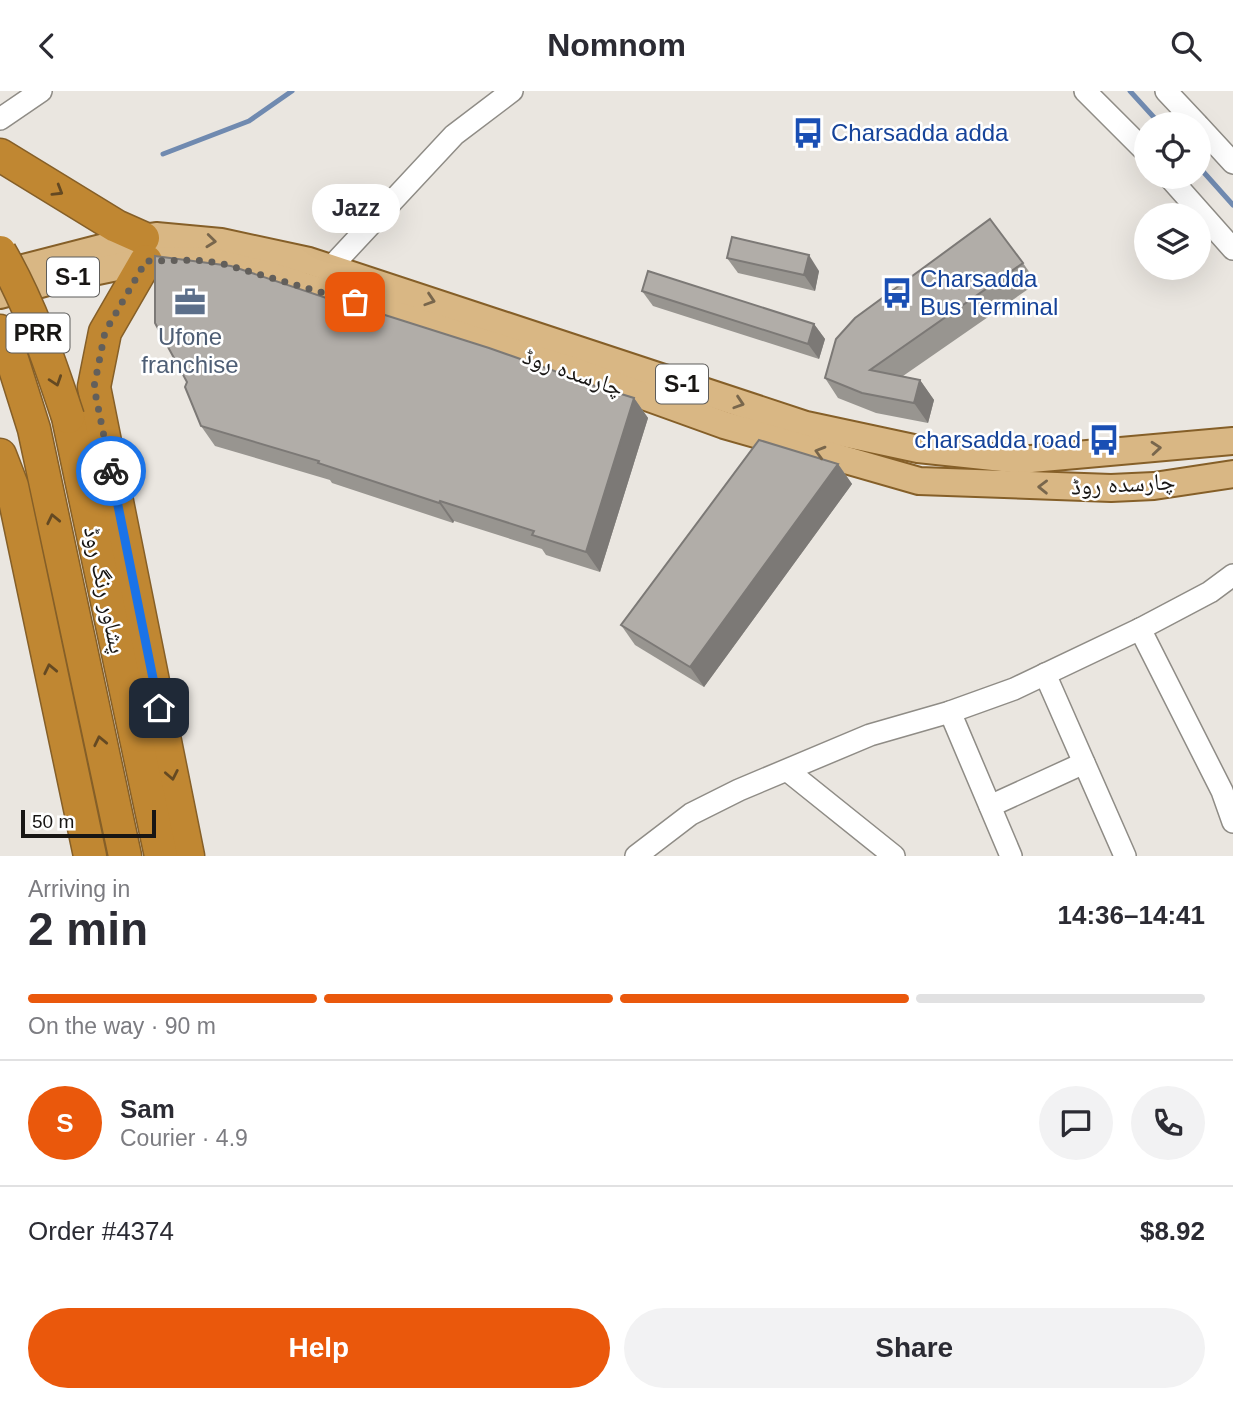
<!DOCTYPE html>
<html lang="en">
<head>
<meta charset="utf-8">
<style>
  body { margin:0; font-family:Arial,"Noto Naskh Arabic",sans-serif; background:#f2f2f3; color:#2b2b33; height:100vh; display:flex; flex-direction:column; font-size:26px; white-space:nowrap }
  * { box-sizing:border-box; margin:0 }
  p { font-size:23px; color:#7c7c81 }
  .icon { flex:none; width:38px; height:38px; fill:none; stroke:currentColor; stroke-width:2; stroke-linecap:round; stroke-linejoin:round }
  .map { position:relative; height:765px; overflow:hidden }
  .sheet { display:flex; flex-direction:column; background:#fff; flex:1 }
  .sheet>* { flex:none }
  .tools { position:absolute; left:1134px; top:21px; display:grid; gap:14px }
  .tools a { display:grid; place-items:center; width:77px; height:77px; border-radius:50%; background:#fff; box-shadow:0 7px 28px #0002; font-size:35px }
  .scale { position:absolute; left:21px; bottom:18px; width:135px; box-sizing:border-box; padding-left:7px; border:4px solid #181614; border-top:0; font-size:19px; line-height:24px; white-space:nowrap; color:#181614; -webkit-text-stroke:5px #fff; paint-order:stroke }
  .pin { position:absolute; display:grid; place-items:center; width:60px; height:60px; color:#fff; margin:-30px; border-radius:14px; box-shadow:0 4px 10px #0006 }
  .courier { position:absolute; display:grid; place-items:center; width:70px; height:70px; margin:-35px; border:5px solid #1a73e8; border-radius:50%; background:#fff; color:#222; box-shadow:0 2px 9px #0007 }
  .bubble { position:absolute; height:49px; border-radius:24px; background:#fff; box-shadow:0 7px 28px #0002; font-size:23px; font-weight:700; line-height:49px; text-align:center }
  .headline em { font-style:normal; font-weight:700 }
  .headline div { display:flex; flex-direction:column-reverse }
  .headline { display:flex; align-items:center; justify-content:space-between; height:119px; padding:0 28px }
  h1 { font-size:46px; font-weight:700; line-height:52px }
  .bar { display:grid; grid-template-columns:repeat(4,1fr); gap:10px 7px; align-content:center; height:84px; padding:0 28px }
  .bar i { height:9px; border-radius:5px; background:#e1e1e2 }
  .bar .on { background:#ea580c }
  .bar p { grid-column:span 4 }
  .line { display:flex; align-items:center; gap:18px; padding:0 28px; border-top:2px solid #e1e1e2 }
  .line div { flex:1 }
  .round { display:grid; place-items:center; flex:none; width:74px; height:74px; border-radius:37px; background:#f2f2f3 }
  .button { display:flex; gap:14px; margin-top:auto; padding:14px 28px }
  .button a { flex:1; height:80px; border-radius:42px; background:#ea580c; color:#fff; font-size:28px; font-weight:700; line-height:80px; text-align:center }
  .button a+a { background:#f2f2f3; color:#2b2b33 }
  header { display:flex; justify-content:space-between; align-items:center; height:91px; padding:0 28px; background:#fff; font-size:32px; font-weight:700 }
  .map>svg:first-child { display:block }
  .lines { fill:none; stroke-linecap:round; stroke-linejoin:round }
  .stream { stroke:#708ab0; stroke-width:5 }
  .minor-casing { stroke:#8f8c86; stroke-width:24 }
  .major-casing { stroke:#855f28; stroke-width:30 }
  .highway-casing { stroke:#855f28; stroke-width:35 }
  .minor { stroke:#fff; stroke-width:21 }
  .major { stroke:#d9b784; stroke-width:26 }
  .highway { stroke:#c08732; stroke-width:32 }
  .highway-bridge-casing { stroke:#855f28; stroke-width:35; stroke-linecap:butt }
  .highway-bridge { stroke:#c08732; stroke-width:32 }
  .wall { fill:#989590 }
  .shaded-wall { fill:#7c7976 }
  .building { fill:#b1ada8; stroke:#7c7976; stroke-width:2 }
  .oneway { stroke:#644922 }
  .oneway2 { stroke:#78664c }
  .done { stroke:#625f5b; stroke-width:7; stroke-dasharray:0 12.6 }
  .route { stroke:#1a73e8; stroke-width:9 }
  .labels { text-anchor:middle; stroke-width:5; stroke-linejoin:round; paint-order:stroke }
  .shield { fill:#fff; stroke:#5d5c5a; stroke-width:2 }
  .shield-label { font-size:23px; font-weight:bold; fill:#181614 }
  .transit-label { font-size:24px; fill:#164399; stroke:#fff; text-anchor:start }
  .service-label { font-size:24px; fill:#4e5e75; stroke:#fff }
  .street-label { font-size:24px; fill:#181614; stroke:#fff }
</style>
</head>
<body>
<header><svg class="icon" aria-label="back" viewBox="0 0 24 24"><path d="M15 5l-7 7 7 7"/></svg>Nomnom<svg class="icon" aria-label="search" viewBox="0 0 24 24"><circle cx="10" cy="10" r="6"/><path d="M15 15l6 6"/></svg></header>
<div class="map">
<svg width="1233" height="765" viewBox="0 0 1233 765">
  <rect width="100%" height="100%" fill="#eae6e0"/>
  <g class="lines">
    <g class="stream">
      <polyline points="1130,0 1160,33"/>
      <polyline points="163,63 249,30 292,0"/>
      <polyline points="1199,76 1233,114"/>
    </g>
    <defs>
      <g id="minor">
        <polyline points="1085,0 1146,61"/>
        <polyline points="1166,0 1197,33"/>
        <polyline points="0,28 41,0"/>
        <polyline points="1199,35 1233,72"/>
        <polyline points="1169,86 1233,158"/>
        <polyline points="331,176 454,44 512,0"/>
        <polyline points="1140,538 1222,700 1233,731"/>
        <polyline points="1045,583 1125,765"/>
        <polyline points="950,621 1011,765"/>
        <polyline points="788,680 894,765"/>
        <polyline points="990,715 1084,672"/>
        <polyline points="636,765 691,723 739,699 870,644 950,621 1014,598 1140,538 1210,501 1233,484"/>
      </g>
      <g id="major">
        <polyline points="0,183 136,148 156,145 221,151 309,170 806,334 918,358 1020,369 1233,350"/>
        <polyline points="0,204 59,188 146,170 195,169 220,172 278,187 574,280 724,334 919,390 1111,397 1154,395 1233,383"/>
      </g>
      <g id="highway">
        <polyline points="0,64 116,135 143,147"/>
        <polyline points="146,170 105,241 94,296 188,765"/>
        <polyline points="0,240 12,268 34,338 125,765"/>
        <polyline points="68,326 161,765"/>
        <polyline points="0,364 12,395 90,765"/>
      </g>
    </defs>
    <use href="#minor" class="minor-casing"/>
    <use href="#major" class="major-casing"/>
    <use href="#highway" class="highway-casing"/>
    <use href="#minor" class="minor"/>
    <use href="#major" class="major"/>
    <use href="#highway" class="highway"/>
    <defs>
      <path id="highway-bridge" d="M0 161C30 213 49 269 68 326"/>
    </defs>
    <use href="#highway-bridge" class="highway-bridge-casing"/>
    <use href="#highway-bridge" class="highway-bridge"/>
  </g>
  <g class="wall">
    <polygon points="727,167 819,180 815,200 738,182"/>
    <polygon points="1023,172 1037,192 903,285 920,289 934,309 928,332 876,322 838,307 825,287"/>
    <polygon points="642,200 814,233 825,248 819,268 653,215"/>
    <polygon points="365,220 565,286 634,307 648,327 600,481 546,464 542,458 454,430 453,432 332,392 330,389 215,355 201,335"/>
    <polygon points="838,373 852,393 704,596 635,554 621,534"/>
  </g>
  <g class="shaded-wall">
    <polygon points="809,164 819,180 815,200 804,184"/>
    <polygon points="814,233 825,248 819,268 808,253"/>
    <polygon points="920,289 934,309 928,332 914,312"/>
    <polygon points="634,307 648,327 600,481 586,461"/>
    <polygon points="838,373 852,393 704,596 690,576"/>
    <polygon points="440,410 454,430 453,432 439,412"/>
  </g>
  <g class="building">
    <polygon points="990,128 1023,172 870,279 920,289 914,312 862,302 825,287 836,248 855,227"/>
    <polygon points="732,146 809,164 804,184 727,167"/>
    <polygon points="155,165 231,175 365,220 366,218 489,257 563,283 563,285 634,307 586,461 532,444 534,440 440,410 439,412 318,372 319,370 201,335 185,296 187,291 155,232"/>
    <polygon points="648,180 814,233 808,253 642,200"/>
    <polygon points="759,349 838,373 690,576 621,534"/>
  </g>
  <defs><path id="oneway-chevron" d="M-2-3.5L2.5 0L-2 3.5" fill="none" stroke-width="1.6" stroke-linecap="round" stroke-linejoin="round" transform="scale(1.75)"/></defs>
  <g class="oneway">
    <use href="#oneway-chevron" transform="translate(58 100) rotate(31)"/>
    <use href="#oneway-chevron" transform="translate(56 290) rotate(71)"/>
    <use href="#oneway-chevron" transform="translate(53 428) rotate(-102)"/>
    <use href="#oneway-chevron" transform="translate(50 578) rotate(-102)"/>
    <use href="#oneway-chevron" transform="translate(100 650) rotate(-102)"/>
    <use href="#oneway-chevron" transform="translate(172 684) rotate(79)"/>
  </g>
  <g class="oneway2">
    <use href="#oneway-chevron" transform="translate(211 150) rotate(6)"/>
    <use href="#oneway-chevron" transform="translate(430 209) rotate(18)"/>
    <use href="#oneway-chevron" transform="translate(739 312) rotate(18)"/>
    <use href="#oneway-chevron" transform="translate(1156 357) rotate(-5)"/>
    <use href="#oneway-chevron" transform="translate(820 361) rotate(-164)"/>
    <use href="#oneway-chevron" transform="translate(1043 396) rotate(-179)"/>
  </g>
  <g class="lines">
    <polyline class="done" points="111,380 94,296 105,241 146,170 195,169 220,172 355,211"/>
    <polyline class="route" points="111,380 159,617"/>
  </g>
  <defs>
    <symbol id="bus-bare" viewBox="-9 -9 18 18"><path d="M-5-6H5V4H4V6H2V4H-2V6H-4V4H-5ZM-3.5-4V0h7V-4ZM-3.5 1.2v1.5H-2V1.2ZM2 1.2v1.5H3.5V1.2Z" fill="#1a4fb4" stroke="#fff" stroke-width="2.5" paint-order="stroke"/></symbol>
    <symbol id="office-bare" viewBox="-9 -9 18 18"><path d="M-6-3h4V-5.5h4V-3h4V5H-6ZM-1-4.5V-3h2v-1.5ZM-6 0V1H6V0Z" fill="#5c6f8a" stroke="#fff" stroke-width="2.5" paint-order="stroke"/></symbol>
  </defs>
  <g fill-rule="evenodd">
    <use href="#bus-bare" x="786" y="20" width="44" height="44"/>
    <use href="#bus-bare" x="875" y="180" width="44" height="44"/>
    <use href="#office-bare" x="168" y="189" width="44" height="44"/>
    <use href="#bus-bare" x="1082" y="327" width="44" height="44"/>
  </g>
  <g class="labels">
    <g class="shield">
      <rect x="47" y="166.5" width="52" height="39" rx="5"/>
      <rect x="6.5" y="222.5" width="63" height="39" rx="5"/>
      <rect x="656" y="273.5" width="52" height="39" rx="5"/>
    </g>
    <g class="shield-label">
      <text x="73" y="194">S-1</text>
      <text x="38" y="250">PRR</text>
      <text x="682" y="301">S-1</text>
    </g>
    <g class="transit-label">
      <text x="831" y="50">Charsadda adda</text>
      <text x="920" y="196">Charsadda<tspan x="920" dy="28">Bus Terminal</tspan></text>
      <text x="1081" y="357" text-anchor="end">charsadda road</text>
    </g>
    <g class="service-label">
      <text x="190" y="254">Ufone<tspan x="190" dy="28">franchise</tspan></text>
    </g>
    <g class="street-label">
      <text transform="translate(573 281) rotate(19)" y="8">چارسدہ روڈ</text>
      <text transform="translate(1123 393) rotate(-3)" y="8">چارسدہ روڈ</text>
      <text transform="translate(105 499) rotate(78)" y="8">پشاور رنگ روڈ</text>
    </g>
  </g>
</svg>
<div class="tools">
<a><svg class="icon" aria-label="locate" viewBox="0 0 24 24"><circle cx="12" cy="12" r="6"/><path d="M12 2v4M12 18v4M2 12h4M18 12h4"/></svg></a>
<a><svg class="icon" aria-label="layers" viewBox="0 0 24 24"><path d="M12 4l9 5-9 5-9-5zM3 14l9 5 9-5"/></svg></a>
</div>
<div class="scale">50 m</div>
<div class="pin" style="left:355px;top:211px;background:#ea580c"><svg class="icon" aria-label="bag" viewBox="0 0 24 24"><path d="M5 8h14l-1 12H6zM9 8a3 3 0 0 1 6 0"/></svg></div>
<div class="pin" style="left:159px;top:617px;background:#1f2937"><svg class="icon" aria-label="home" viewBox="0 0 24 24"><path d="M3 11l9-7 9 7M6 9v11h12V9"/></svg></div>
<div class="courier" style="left:111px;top:380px"><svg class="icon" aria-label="bike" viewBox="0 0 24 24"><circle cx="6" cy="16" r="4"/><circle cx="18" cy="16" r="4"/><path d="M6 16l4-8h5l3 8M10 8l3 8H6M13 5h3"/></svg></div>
<div class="bubble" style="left:312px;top:93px;width:88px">Jazz</div>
</div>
<section class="sheet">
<div class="headline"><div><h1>2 min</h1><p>Arriving in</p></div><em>14:36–14:41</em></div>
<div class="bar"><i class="on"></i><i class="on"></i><i class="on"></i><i></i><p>On the way · 90 m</p></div>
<div class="line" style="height:126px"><b class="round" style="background:#ea580c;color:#fff">S</b><div><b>Sam</b><p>Courier · 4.9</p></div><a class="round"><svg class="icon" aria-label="chat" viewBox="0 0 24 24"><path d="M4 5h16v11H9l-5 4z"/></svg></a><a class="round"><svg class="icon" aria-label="phone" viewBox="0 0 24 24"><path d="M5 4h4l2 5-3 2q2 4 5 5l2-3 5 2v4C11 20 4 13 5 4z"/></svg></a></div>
<div class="line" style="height:91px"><div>Order #4374</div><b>$8.92</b></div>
<div class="button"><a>Help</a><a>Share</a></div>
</section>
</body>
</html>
